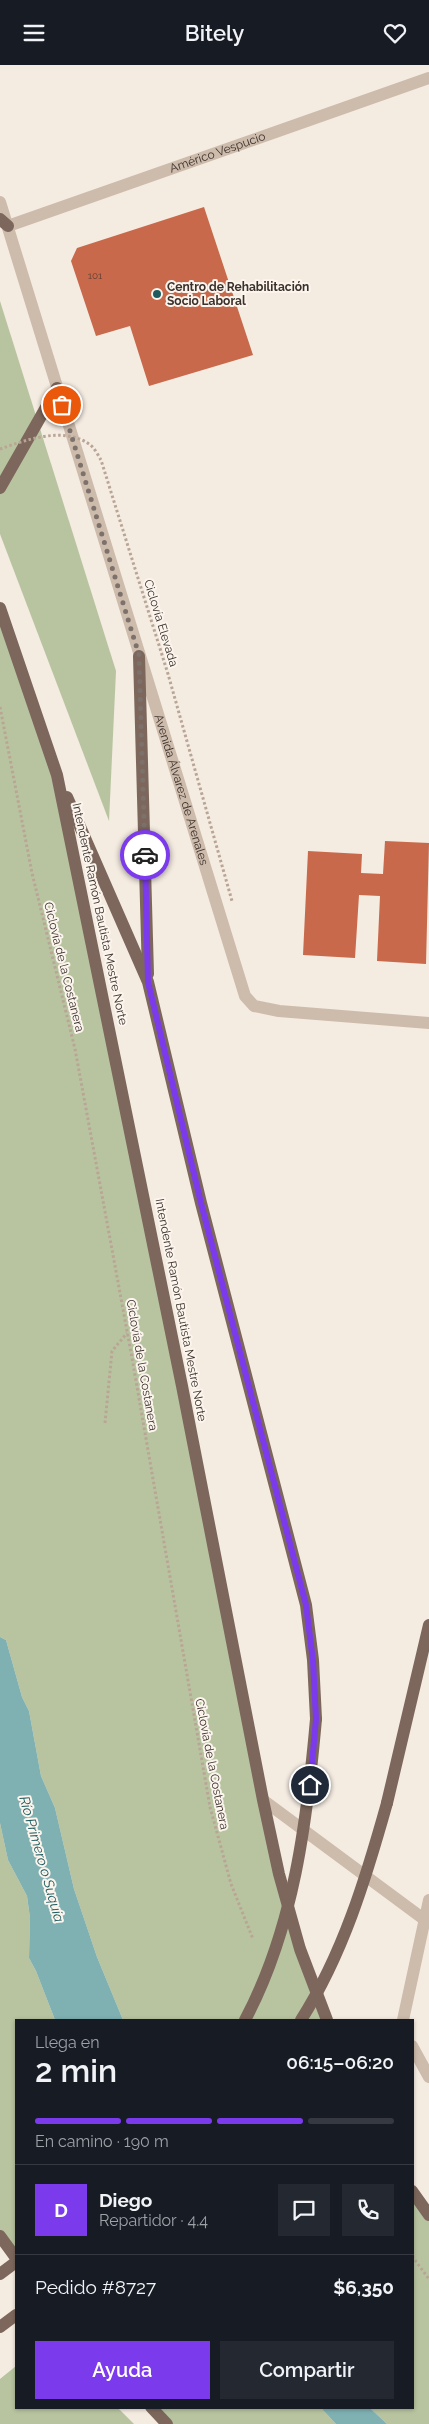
<!DOCTYPE html>
<html lang="es">
<head>
<meta charset="utf-8">
<style>
  body { margin:0; font-family:Raleway,sans-serif; background:#242831; color:#f1f3f6; height:100vh; display:flex; flex-direction:column; font-size:19px; white-space:nowrap }
  * { box-sizing:border-box; margin:0 }
  p { font-size:16px; color:#9ea1a6 }
  .icon { flex:none; width:28px; height:28px; fill:none; stroke:currentColor; stroke-width:2; stroke-linecap:round; stroke-linejoin:round }
  .map { position:relative; flex:1; overflow:hidden }
  .details { position:absolute; left:15px; top:1954px; width:399px; height:390px; display:flex; flex-direction:column; background:#171b24; border-radius:0px; box-shadow:0 1px 4px #0004 }
  .details>* { flex:none }
  .pin { position:absolute; display:grid; place-items:center; width:42px; height:42px; color:#fff; margin:-21px; border:2px solid #fff; border-radius:50%; box-shadow:0 1px 5px #0007 }
  .courier { position:absolute; display:grid; place-items:center; width:50px; height:50px; margin:-25px; border:4px solid #7c3aed; border-radius:50%; background:#fff; color:#222; box-shadow:0 1px 6px #0007 }
  .headline em { font-style:normal; font-weight:600 }
  .headline div { display:flex; flex-direction:column-reverse }
  .headline { display:flex; align-items:center; justify-content:space-between; height:85px; padding:0 20px }
  h1 { font-size:32px; font-weight:600; line-height:38px }
  .bar { display:grid; grid-template-columns:repeat(4,1fr); gap:8px 5px; align-content:center; height:60px; padding:0 20px }
  .bar i { height:6px; border-radius:4px; background:#363941 }
  .bar .on { background:#7c3aed }
  .bar p { grid-column:span 4 }
  .line { display:flex; align-items:center; gap:12px; padding:0 20px; border-top:1px solid #363941 }
  .line div { flex:1 }
  .round { display:grid; place-items:center; flex:none; width:52px; height:52px; border-radius:0px; background:#242831 }
  .action { display:flex; gap:10px; margin-top:auto; padding:10px 20px }
  .action a { flex:1; height:58px; border-radius:0px; background:#7c3aed; color:#fff; font-size:20px; font-weight:600; line-height:58px; text-align:center }
  .action a+a { background:#242831; color:#f1f3f6 }
  header { display:flex; justify-content:space-between; align-items:center; height:65px; padding:0 20px; background:#171b24; font-size:22px; font-weight:600 }
  .map>svg:first-child { display:block }
  .green { fill:#b8c4a0 }
  .water { fill:#7fb0b2 }
  .building { fill:#c8694b }
  .lines { fill:none; stroke-linecap:round; stroke-linejoin:round }
  .path { stroke:#b9a596; stroke-width:3; stroke-dasharray:2.5 2.5; stroke-linecap:butt }
  .minor { stroke:#cdbbac; stroke-width:12 }
  .primary { stroke:#7d675c; stroke-width:12 }
  .path-bridge { stroke:#b9a596; stroke-width:3; stroke-dasharray:2.5 2.5; stroke-linecap:butt }
  .primary-bridge { stroke:#7d675c; stroke-width:12 }
  .done { stroke:#7c716b; stroke-width:5; stroke-dasharray:0 9 }
  .route { stroke:#7c3aed; stroke-width:6 }
  .poi-dot { fill:#1f5a5e; stroke:#fbf5ee; stroke-width:2 }
  .labels { text-anchor:middle; stroke-width:4; stroke-linejoin:round; paint-order:stroke }
  .number-label { font-size:10px; fill:#5e3e33 }
  .street-label { font-size:12px; fill:#3b302b; stroke:#fbf5ee }
  .poi-label { font-size:12px; font-weight:bold; fill:#3b302b; stroke:#fbf5ee; text-anchor:start }
  .water-label { font-size:14px; font-style:italic; fill:#1f5a5e; stroke:#fbf5ee }
</style>
</head>
<body>
<header><svg class="icon" aria-label="menu" viewBox="0 0 24 24"><path d="M4 6h16M4 12h16M4 18h16"/></svg>Bitely<svg class="icon" aria-label="heart" viewBox="0 0 24 24"><path d="M12 20l-8-8c-3-5 5-10 8-4 3-6 11-1 8 4z"/></svg></header>
<div class="map">
<svg width="429" height="2359" viewBox="0 0 429 2359">
  <rect width="100%" height="100%" fill="#f4ebe1"/>
  <g class="green">
    <polygon points="0,236 116,606 109,756 0,469"/>
    <polygon points="0,543 57,710 279,1809 327,1955 123,1955 97,1892 74,1824 55,1743 41,1711 29,1646 22,1632 6,1575 0,1572"/>
    <polygon points="0,1758 8,1795 27,1831 30,1853 29,1893 36,1906 55,1955 16,1955 16,2193 0,2171"/>
    <polygon points="413,2126 429,2150 429,2359 387,2359 370,2343 412,2342"/>
    <polygon points="16,2301 16,2342 118,2343 134,2359 0,2359 0,2314"/>
    <polygon points="151,2343 321,2343 336,2359 167,2359"/>
  </g>
  <g class="water">
    <polygon points="0,1572 6,1575 22,1632 29,1646 41,1711 55,1743 74,1824 97,1892 123,1955 55,1955 36,1906 29,1893 30,1853 27,1831 8,1795 0,1758"/>
    <polygon points="321,2343 370,2343 387,2359 336,2359"/>
  </g>
  <g class="building">
    <polygon points="204,142 253,290 149,321 130,261 96,271 71,196 77,183"/>
    <polygon points="385,776 429,778 426,899 377,896 380,831 359,830 355,893 303,890 308,786 362,789 361,808 383,809"/>
  </g>
  <g class="lines">
    <g class="path">
      <polyline points="0,642 32,808 75,984 132,1293 210,1742 231,1819 253,1874"/>
      <polyline points="105,1358 112,1286 127,1268"/>
      <polyline points="412,2191 429,2214"/>
    </g>
    <g class="minor">
      <path id="s1" d="M0 137 245 931 254 941 279 946 429 958"/>
      <path id="s2" d="M8 161 429 13"/>
      <polyline points="263,1735 425,1855"/>
      <polyline points="403,1955 429,1835"/>
      <polyline points="412,1981 429,2012"/>
    </g>
    <g class="primary">
      <polyline points="0,154 8,161"/>
      <polyline points="0,423 57,323"/>
      <polyline points="0,543 57,710 182,1321 263,1735 279,1809 300,1884 327,1955"/>
      <polyline points="139,591 148,909"/>
      <polyline points="67,732 148,917 201,1138 306,1540 313,1595 316,1654"/>
      <polyline points="387,1738 429,1560"/>
      <polyline points="412,2126 429,2150"/>
      <polyline points="0,2171 16,2193"/>
      <polyline points="0,2209 16,2197"/>
      <polyline points="0,2262 16,2250"/>
      <polyline points="151,2342 167,2359"/>
    </g>
    <path class="path-bridge" d="M0 384C26 375 63 361 89 379 94 382 98 390 101 395L168 609 232 836"/>
    <g class="primary-bridge">
      <path d="M245 1955C294 1863 307 1756 316 1654"/>
      <path d="M301 1955C343 1889 366 1813 387 1738"/>
    </g>
  </g>
  <g class="lines">
    <polyline class="done" points="62,340 139,590 145,790"/>
    <polyline class="route" points="145,790 148,917 201,1138 306,1540 313,1596 316,1654 310,1720"/>
  </g>
  <circle class="poi-dot" cx="157" cy="229" r="5"/>
  <g class="labels">
    <g class="number-label">
      <text x="95" y="214">101</text>
    </g>
    <g class="street-label">
      <text dy="4" stroke="none"><textPath href="#s2" startOffset="222">Américo Vespucio</textPath></text>
      <text transform="translate(161 558) rotate(73)" y="4">Ciclovía Elevada</text>
      <text dy="4" stroke="none"><textPath href="#s1" startOffset="615">Avenida Álvarez de Arenales</textPath></text>
      <text transform="translate(100 849) rotate(78)" y="4">Intendente Ramón Bautista Mestre Norte</text>
      <text transform="translate(64 902) rotate(76)" y="4">Ciclovía de la Costanera</text>
      <text transform="translate(181 1245) rotate(79)" y="4">Intendente Ramón Bautista Mestre Norte</text>
      <text transform="translate(142 1300) rotate(80)" y="4">Ciclovía de la Costanera</text>
      <text transform="translate(212 1699) rotate(79)" y="4">Ciclovía de la Costanera</text>
    </g>
    <g class="poi-label">
      <text x="167" y="226">Centro de Rehabilitación<tspan x="167" dy="14">Socio Laboral</tspan></text>
    </g>
    <g class="water-label">
      <text transform="translate(42 1794) rotate(74)" y="5">Río Primero o Suquía</text>
    </g>
  </g>
</svg>
<div class="pin" style="left:62px;top:340px;background:#ea580c"><svg class="icon" aria-label="bag" viewBox="0 0 24 24"><path d="M5 8h14l-1 12H6zM9 8a3 3 0 0 1 6 0"/></svg></div>
<div class="pin" style="left:310px;top:1720px;background:#1f2937"><svg class="icon" aria-label="home" viewBox="0 0 24 24"><path d="M3 11l9-7 9 7M6 9v11h12V9"/></svg></div>
<div class="courier" style="left:145px;top:790px"><svg class="icon" aria-label="car" viewBox="0 0 24 24"><path d="M5 17H2v-5l4-1 3-4h7l3 4 3 1v5h-3M9 17h6M6 11h13"/><circle cx="7" cy="17" r="2"/><circle cx="17" cy="17" r="2"/></svg></div>
<section class="details">
<div class="headline"><div><h1>2 min</h1><p>Llega en</p></div><em>06:15–06:20</em></div>
<div class="bar"><i class="on"></i><i class="on"></i><i class="on"></i><i></i><p>En camino · 190 m</p></div>
<div class="line" style="height:90px"><b class="round" style="background:#7c3aed;color:#fff">D</b><div><b>Diego</b><p>Repartidor · 4.4</p></div><a class="round"><svg class="icon" aria-label="chat" viewBox="0 0 24 24"><path d="M4 5h16v11H9l-5 4z"/></svg></a><a class="round"><svg class="icon" aria-label="phone" viewBox="0 0 24 24"><path d="M5 4h4l2 5-3 2q2 4 5 5l2-3 5 2v4C11 20 4 13 5 4z"/></svg></a></div>
<div class="line" style="height:65px"><div>Pedido #8727</div><b>$6,350</b></div>
<div class="action"><a>Ayuda</a><a>Compartir</a></div>
</section>
</div>
</body>
</html>
